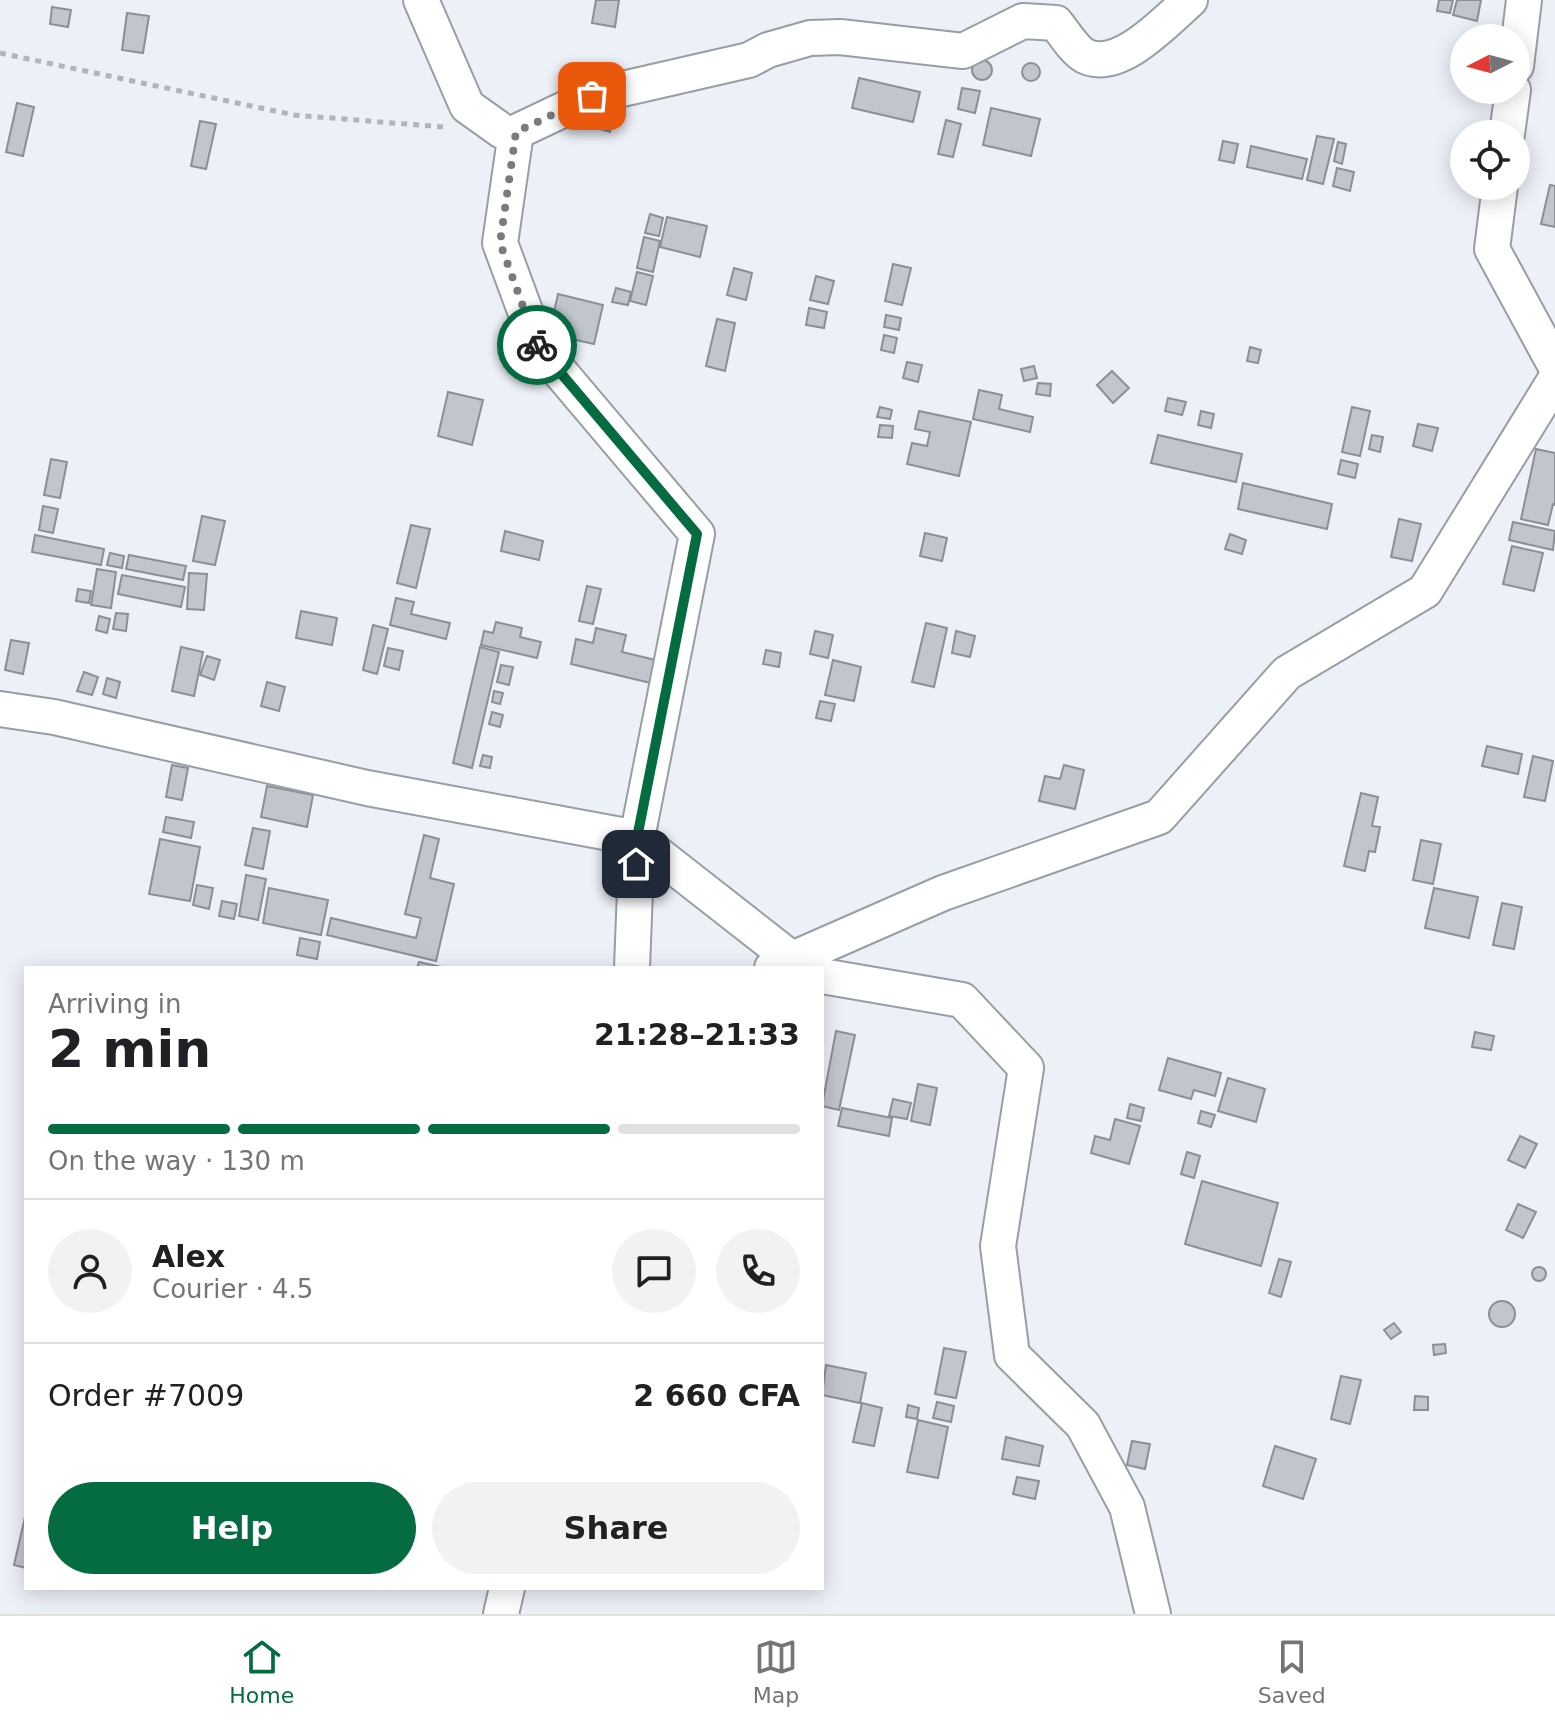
<!DOCTYPE html>
<html lang="en">
<head>
<meta charset="utf-8">
<style>
  body { margin:0; font-family:"DejaVu Sans",sans-serif; background:#f2f2f2; color:#202124; height:100vh; display:flex; flex-direction:column; font-size:30px; white-space:nowrap }
  * { box-sizing:border-box; margin:0 }
  p { font-size:26px; color:#757577 }
  .icon { flex:none; width:44px; height:44px; fill:none; stroke:currentColor; stroke-width:2; stroke-linecap:round; stroke-linejoin:round }
  .map { position:relative; flex:1; overflow:hidden }
  .details { position:absolute; left:24px; top:966px; width:800px; height:624px; display:flex; flex-direction:column; background:#fff; border-radius:0px; box-shadow:0 4px 20px #0003 }
  .details>* { flex:none }
  .needle { width:52px; rotate:264deg }
  .controls { position:absolute; left:1450px; top:24px; display:grid; gap:16px }
  .controls a { display:grid; place-items:center; width:80px; height:80px; border-radius:50%; background:#fff; box-shadow:0 4px 20px #0003; font-size:40px }
  .pin { position:absolute; display:grid; place-items:center; width:68px; height:68px; color:#fff; margin:-34px; border-radius:16px; box-shadow:0 4px 12px #0006 }
  .courier { position:absolute; display:grid; place-items:center; width:80px; height:80px; margin:-40px; border:6px solid #056c42; border-radius:50%; background:#fff; color:#222; box-shadow:0 2px 10px #0007 }
  .summary em { font-style:normal; font-weight:600 }
  .summary div { display:flex; flex-direction:column-reverse }
  .summary { display:flex; align-items:center; justify-content:space-between; height:136px; padding:0 24px }
  h1 { font-size:52px; font-weight:600; line-height:60px }
  .bar { display:grid; grid-template-columns:repeat(4,1fr); gap:12px 8px; align-content:center; height:96px; padding:0 24px }
  .bar i { height:10px; border-radius:6px; background:#e0e0e0 }
  .bar .on { background:#056c42 }
  .bar p { grid-column:span 4 }
  .line { display:flex; align-items:center; gap:20px; padding:0 24px; border-top:2px solid #e0e0e0 }
  .line div { flex:1 }
  .round { display:grid; place-items:center; flex:none; width:84px; height:84px; border-radius:42px; background:#f2f2f2 }
  .primary-button { display:flex; gap:16px; margin-top:auto; padding:16px 24px }
  .primary-button a { flex:1; height:92px; border-radius:48px; background:#056c42; color:#fff; font-size:32px; font-weight:600; line-height:92px; text-align:center }
  .primary-button a+a { background:#f2f2f2; color:#202124 }
  .tab-bar { display:flex; justify-content:space-around; align-items:center; height:112px; border-top:2px solid #e0e0e0; background:#fff; font-size:22px; color:#757577 }
  .tab-bar a { display:grid; justify-items:center; gap:4px }
  .tab-bar .on { color:#056c42 }
  .map>svg:first-child { display:block }
  .building { fill:#c1c5cc; stroke:#8c8f96; stroke-width:2 }
  .lines { fill:none; stroke-linecap:round; stroke-linejoin:round }
  .minor-casing { stroke:#999da4; stroke-width:38 }
  .path { stroke:#b1b4b9; stroke-width:5; stroke-dasharray:6 6; stroke-linecap:butt }
  .minor { stroke:#fff; stroke-width:34 }
  .done { stroke:#797b7f; stroke-width:8; stroke-dasharray:0 14.4 }
  .route { stroke:#056c42; stroke-width:10 }
</style>
</head>
<body>
<div class="map">
<svg width="1555" height="1614" viewBox="0 0 1555 1614">
  <rect width="100%" height="100%" fill="#ecf0f7"/>
  <g class="building">
    <polygon points="596,0 619,0 615,27 592,23"/>
    <polygon points="1439,0 1453,0 1450,13 1437,11"/>
    <polygon points="1457,0 1481,0 1477,21 1453,15"/>
    <polygon points="52,7 71,10 68,27 50,24"/>
    <polygon points="127,13 149,16 143,53 122,50"/>
    <circle cx="982" cy="70" r="10"/>
    <circle cx="1031" cy="72" r="9"/>
    <polygon points="859,78 920,92 913,122 852,108"/>
    <polygon points="962,88 980,91 975,113 958,109"/>
    <polygon points="17,103 34,107 23,156 6,152"/>
    <polygon points="991,108 1040,119 1031,156 983,145"/>
    <polygon points="598,111 614,115 610,132 594,127"/>
    <polygon points="946,120 961,124 953,157 938,154"/>
    <polygon points="200,121 216,124 206,169 191,166"/>
    <polygon points="1317,136 1334,139 1323,184 1307,180"/>
    <polygon points="1223,141 1238,144 1234,163 1219,160"/>
    <polygon points="1338,142 1346,144 1342,164 1334,161"/>
    <polygon points="1251,146 1307,159 1302,179 1247,167"/>
    <polygon points="1337,168 1354,172 1350,191 1333,186"/>
    <polygon points="1550,185 1555,186 1555,227 1541,224"/>
    <polygon points="650,214 663,218 659,236 645,233"/>
    <polygon points="667,217 707,226 700,257 660,247"/>
    <polygon points="644,237 660,241 653,272 637,268"/>
    <polygon points="893,264 911,268 902,305 885,301"/>
    <polygon points="734,268 752,273 746,300 727,295"/>
    <polygon points="637,272 653,276 646,305 630,301"/>
    <polygon points="816,276 834,281 828,304 810,300"/>
    <polygon points="616,288 631,292 628,305 612,302"/>
    <polygon points="558,294 603,305 594,344 549,334"/>
    <polygon points="809,308 827,312 824,328 806,325"/>
    <polygon points="886,315 901,318 899,330 884,327"/>
    <polygon points="717,319 735,323 725,371 706,366"/>
    <polygon points="884,335 897,338 894,353 881,350"/>
    <polygon points="1250,347 1261,350 1258,363 1247,361"/>
    <polygon points="907,362 922,365 918,382 903,378"/>
    <polygon points="1034,366 1037,378 1024,381 1021,369"/>
    <polygon points="1112,371 1129,388 1113,403 1097,385"/>
    <polygon points="1038,383 1051,384 1050,396 1036,394"/>
    <polygon points="979,390 1002,395 999,409 1033,417 1030,432 973,419"/>
    <polygon points="448,392 483,400 472,445 438,436"/>
    <polygon points="1168,398 1186,402 1182,415 1165,411"/>
    <polygon points="880,407 892,410 890,419 877,417"/>
    <polygon points="1352,407 1370,411 1360,456 1342,452"/>
    <polygon points="919,411 971,422 959,476 907,464 912,443 927,446 930,432 915,429"/>
    <polygon points="1201,411 1214,414 1211,428 1198,425"/>
    <polygon points="1418,424 1438,428 1432,451 1413,446"/>
    <polygon points="880,425 893,426 892,438 878,437"/>
    <polygon points="1158,435 1242,454 1236,482 1151,463"/>
    <polygon points="1372,435 1383,437 1380,452 1369,449"/>
    <polygon points="1536,449 1555,453 1555,505 1553,504 1548,525 1521,519"/>
    <polygon points="51,459 67,462 60,498 44,495"/>
    <polygon points="1341,460 1358,464 1355,478 1338,474"/>
    <polygon points="1243,483 1332,504 1327,529 1238,509"/>
    <polygon points="43,506 58,509 53,533 39,530"/>
    <polygon points="202,516 225,521 215,565 193,561"/>
    <polygon points="1399,519 1421,524 1412,561 1391,557"/>
    <polygon points="1513,522 1555,531 1553,550 1509,540"/>
    <polygon points="411,525 430,529 416,588 397,583"/>
    <polygon points="505,531 543,541 539,560 501,551"/>
    <polygon points="925,533 947,538 942,561 920,556"/>
    <polygon points="1230,534 1246,540 1242,554 1225,549"/>
    <polygon points="35,535 104,549 101,565 32,552"/>
    <polygon points="1512,546 1543,553 1534,591 1503,584"/>
    <polygon points="110,553 124,556 122,568 107,565"/>
    <polygon points="129,555 186,566 183,580 126,569"/>
    <polygon points="97,569 116,572 111,608 91,605"/>
    <polygon points="189,573 207,574 204,610 187,609"/>
    <polygon points="122,575 185,587 181,607 118,594"/>
    <polygon points="587,586 601,589 593,624 579,621"/>
    <polygon points="78,589 91,591 89,603 76,601"/>
    <polygon points="396,598 414,602 411,614 450,623 446,639 390,625"/>
    <polygon points="301,611 337,618 332,645 296,638"/>
    <polygon points="116,613 128,614 126,631 113,629"/>
    <polygon points="99,616 110,619 107,633 96,630"/>
    <polygon points="496,622 522,628 520,637 541,642 537,658 481,645 484,631 493,633"/>
    <polygon points="926,623 947,628 934,687 912,682"/>
    <polygon points="373,625 388,629 377,674 363,670"/>
    <polygon points="596,628 626,635 622,652 660,661 655,684 571,664 576,639 593,643"/>
    <polygon points="815,631 833,635 828,658 810,654"/>
    <polygon points="956,631 975,636 970,657 952,653"/>
    <polygon points="11,640 29,643 23,674 5,670"/>
    <polygon points="181,647 203,652 194,696 172,691"/>
    <polygon points="480,647 499,652 472,768 453,763"/>
    <polygon points="388,648 403,651 399,670 384,666"/>
    <polygon points="766,650 781,653 779,667 763,664"/>
    <polygon points="207,656 220,660 214,680 200,675"/>
    <polygon points="833,660 861,667 854,701 825,695"/>
    <polygon points="501,665 513,667 509,685 497,682"/>
    <polygon points="84,672 98,677 92,695 77,691"/>
    <polygon points="107,678 120,682 116,698 103,694"/>
    <polygon points="267,682 285,687 279,711 261,706"/>
    <polygon points="494,691 503,693 500,704 492,702"/>
    <polygon points="820,701 835,704 831,721 816,718"/>
    <polygon points="492,712 503,715 500,727 489,724"/>
    <polygon points="1487,746 1522,754 1518,774 1482,766"/>
    <polygon points="483,755 492,757 490,768 480,766"/>
    <polygon points="1533,756 1553,761 1545,801 1524,797"/>
    <polygon points="172,765 188,768 182,800 166,797"/>
    <polygon points="1064,765 1084,770 1075,809 1039,801 1045,776 1060,779"/>
    <polygon points="267,786 313,795 307,827 261,817"/>
    <polygon points="1361,793 1378,797 1372,826 1380,827 1375,852 1369,851 1365,871 1344,866"/>
    <polygon points="166,817 194,822 191,838 163,832"/>
    <polygon points="253,828 270,831 263,869 245,865"/>
    <polygon points="424,835 439,839 430,878 454,884 436,961 327,935 331,918 416,938 421,918 405,914"/>
    <polygon points="160,839 200,847 190,901 149,894"/>
    <polygon points="1421,840 1441,844 1433,884 1413,880"/>
    <polygon points="246,875 266,879 258,920 239,916"/>
    <polygon points="197,885 213,888 209,909 193,905"/>
    <polygon points="269,888 328,900 321,935 263,923"/>
    <polygon points="1434,888 1478,897 1469,938 1425,928"/>
    <polygon points="222,901 237,904 234,919 219,916"/>
    <polygon points="1502,903 1522,907 1514,949 1493,945"/>
    <polygon points="300,938 320,942 317,959 297,955"/>
    <polygon points="419,962 446,968 417,968"/>
    <polygon points="836,1031 855,1035 839,1110 822,1106"/>
    <polygon points="1475,1032 1494,1036 1491,1050 1472,1047"/>
    <polygon points="1168,1058 1221,1073 1215,1096 1194,1090 1191,1099 1159,1090"/>
    <polygon points="1228,1078 1265,1089 1256,1122 1218,1111"/>
    <polygon points="918,1084 937,1088 930,1125 911,1121"/>
    <polygon points="893,1099 911,1103 907,1119 889,1116"/>
    <polygon points="1130,1104 1144,1108 1141,1121 1127,1118"/>
    <polygon points="842,1108 892,1118 889,1136 838,1126"/>
    <polygon points="1201,1111 1215,1115 1211,1127 1198,1123"/>
    <polygon points="1115,1119 1140,1126 1129,1164 1091,1153 1095,1136 1110,1140"/>
    <polygon points="1520,1136 1537,1144 1525,1168 1508,1160"/>
    <polygon points="1187,1152 1200,1156 1194,1178 1181,1174"/>
    <polygon points="1202,1181 1278,1203 1261,1266 1185,1244"/>
    <polygon points="1518,1204 1536,1212 1523,1238 1506,1230"/>
    <polygon points="1279,1259 1291,1262 1281,1297 1269,1293"/>
    <circle cx="1539" cy="1274" r="7"/>
    <circle cx="1502" cy="1314" r="13"/>
    <polygon points="1394,1323 1401,1332 1391,1339 1384,1330"/>
    <polygon points="1445,1344 1446,1353 1434,1355 1433,1345"/>
    <polygon points="944,1348 966,1352 956,1398 935,1394"/>
    <polygon points="826,1365 866,1373 860,1403 822,1395"/>
    <polygon points="1341,1376 1361,1380 1350,1424 1331,1419"/>
    <polygon points="1415,1396 1428,1397 1428,1410 1414,1410"/>
    <polygon points="937,1402 954,1406 951,1422 933,1418"/>
    <polygon points="862,1403 882,1408 874,1446 853,1442"/>
    <polygon points="908,1405 919,1408 917,1419 906,1417"/>
    <polygon points="918,1420 948,1427 938,1478 907,1472"/>
    <polygon points="1006,1437 1043,1446 1039,1466 1002,1459"/>
    <polygon points="1132,1441 1150,1444 1145,1469 1127,1465"/>
    <polygon points="1275,1446 1316,1459 1303,1499 1263,1486"/>
    <polygon points="1017,1477 1039,1481 1035,1499 1013,1494"/>
    <polygon points="25,1517 26,1517 26,1568 14,1565"/>
  </g>
  <g class="lines">
    <defs>
      <g id="minor">
        <polyline points="421,0 467,106 502,131"/>
        <polyline points="1516,66 1524,0"/>
        <polyline points="1507,134 1513,90"/>
        <polyline points="1500,186 1492,249 1555,365"/>
        <path d="M0 709 54 717 367 788 637 838 697 534 538 346 500 243 516 132 592 96 749 60 768 50 810 38 840 37 963 51 1023 21 1056 23C1064 33 1074 50 1085 56 1119 73 1166 21 1190 0"/>
        <polyline points="637,838 803,968"/>
        <polyline points="632,968 637,838"/>
        <polyline points="772,968 943,893 1159,817 1287,673 1425,591 1555,380"/>
        <polyline points="822,976 962,1000 1026,1068 998,1246 1012,1355 1083,1425 1127,1507 1153,1614"/>
        <polyline points="501,1614 507,1588"/>
      </g>
    </defs>
    <use href="#minor" class="minor-casing"/>
    <polyline class="path" points="0,53 294,115 443,127"/>
    <use href="#minor" class="minor"/>
  </g>
  <g class="lines">
    <polyline class="done" points="537,345 500,243 516,132 592,96"/>
    <polyline class="route" points="537,345 697,534 637,838 636,864"/>
  </g>
</svg>
<div class="controls">
<a><svg class="needle" viewBox="-14 -14 28 28"><path d="M0-13l5 13h-10z" fill="#e53935"/><path d="M0 13l5-13h-10z" fill="#757577"/></svg></a>
<a><svg class="icon" aria-label="locate" viewBox="0 0 24 24"><circle cx="12" cy="12" r="6"/><path d="M12 2v4M12 18v4M2 12h4M18 12h4"/></svg></a>
</div>
<div class="pin" style="left:592px;top:96px;background:#ea580c"><svg class="icon" aria-label="bag" viewBox="0 0 24 24"><path d="M5 8h14l-1 12H6zM9 8a3 3 0 0 1 6 0"/></svg></div>
<div class="pin" style="left:636px;top:864px;background:#1f2937"><svg class="icon" aria-label="home" viewBox="0 0 24 24"><path d="M3 11l9-7 9 7M6 9v11h12V9"/></svg></div>
<div class="courier" style="left:537px;top:345px"><svg class="icon" aria-label="bike" viewBox="0 0 24 24"><circle cx="6" cy="16" r="4"/><circle cx="18" cy="16" r="4"/><path d="M6 16l4-8h5l3 8M10 8l3 8H6M13 5h3"/></svg></div>
<section class="details">
<div class="summary"><div><h1>2 min</h1><p>Arriving in</p></div><em>21:28–21:33</em></div>
<div class="bar"><i class="on"></i><i class="on"></i><i class="on"></i><i></i><p>On the way · 130 m</p></div>
<div class="line" style="height:144px"><a class="round"><svg class="icon" aria-label="person" viewBox="0 0 24 24"><circle cx="12" cy="8" r="4"/><path d="M4 21q1-7 8-7t8 7"/></svg></a><div><b>Alex</b><p>Courier · 4.5</p></div><a class="round"><svg class="icon" aria-label="chat" viewBox="0 0 24 24"><path d="M4 5h16v11H9l-5 4z"/></svg></a><a class="round"><svg class="icon" aria-label="phone" viewBox="0 0 24 24"><path d="M5 4h4l2 5-3 2q2 4 5 5l2-3 5 2v4C11 20 4 13 5 4z"/></svg></a></div>
<div class="line" style="height:104px"><div>Order #7009</div><b>2 660 CFA</b></div>
<div class="primary-button"><a>Help</a><a>Share</a></div>
</section>
</div>
<nav class="tab-bar">
<a class="on"><svg class="icon" aria-label="home" viewBox="0 0 24 24"><path d="M3 11l9-7 9 7M6 9v11h12V9"/></svg>Home</a>
<a><svg class="icon" aria-label="map" viewBox="0 0 24 24"><path d="M3 6l6-2 6 2 6-2v14l-6 2-6-2-6 2zM9 4v14M15 6v14"/></svg>Map</a>
<a><svg class="icon" aria-label="saved" viewBox="0 0 24 24"><path d="M7 4h10v16l-5-4-5 4z"/></svg>Saved</a>
</nav>
</body>
</html>
